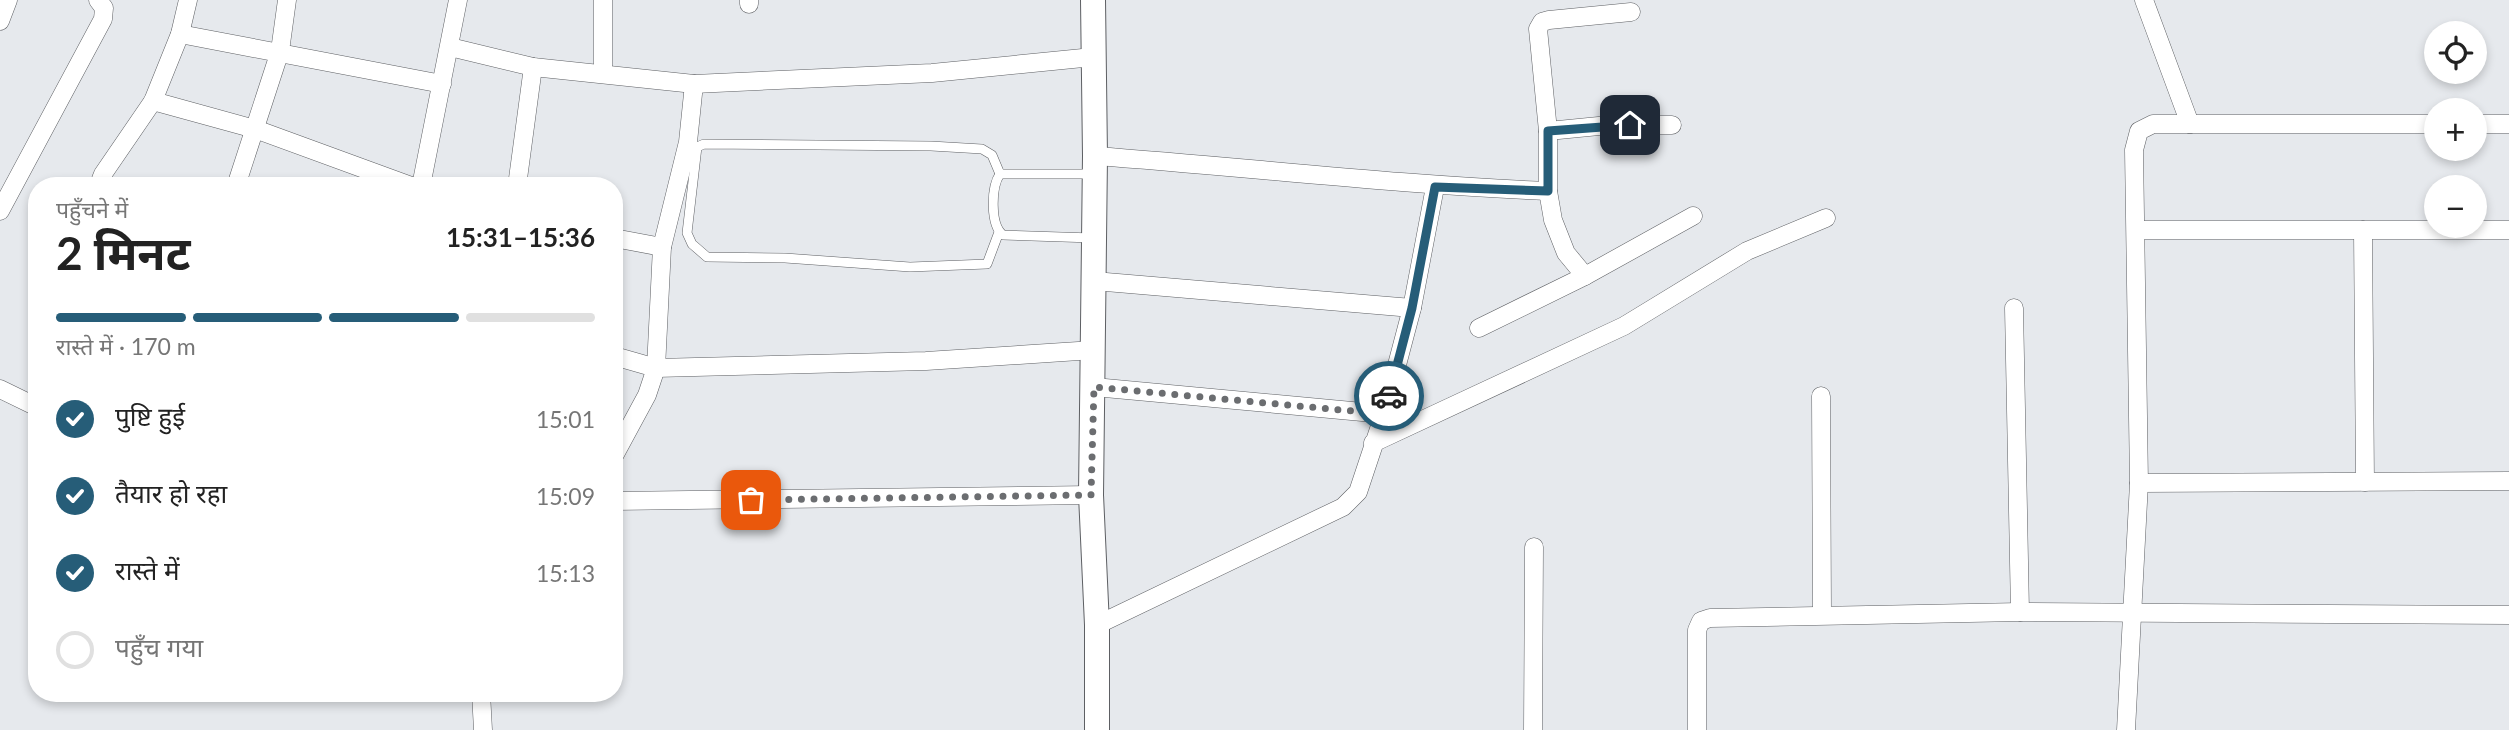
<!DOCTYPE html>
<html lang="hi">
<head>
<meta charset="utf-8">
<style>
  body { margin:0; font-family:Lato,"Noto Sans Devanagari",sans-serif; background:#f2f2f2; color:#222; height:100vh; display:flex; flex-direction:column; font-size:26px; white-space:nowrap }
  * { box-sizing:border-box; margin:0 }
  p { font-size:23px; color:#767676 }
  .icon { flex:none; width:38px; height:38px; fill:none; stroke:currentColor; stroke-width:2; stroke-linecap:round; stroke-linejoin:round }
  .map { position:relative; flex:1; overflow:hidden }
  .panel { position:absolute; left:28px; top:177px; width:595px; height:525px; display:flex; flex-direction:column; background:#fff; border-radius:28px; box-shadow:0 4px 10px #0003 }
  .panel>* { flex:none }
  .tools { position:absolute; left:2424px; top:21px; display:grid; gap:14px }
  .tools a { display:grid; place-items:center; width:63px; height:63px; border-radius:50%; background:#fff; box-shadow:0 4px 10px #0003; font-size:35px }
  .pin { position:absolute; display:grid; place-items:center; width:60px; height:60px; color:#fff; margin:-30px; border-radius:14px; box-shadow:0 4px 10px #0006 }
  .courier { position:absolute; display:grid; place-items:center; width:70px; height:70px; margin:-35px; border:5px solid #265d78; border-radius:50%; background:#fff; color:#222; box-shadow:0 2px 9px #0007 }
  .head em { font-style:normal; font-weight:700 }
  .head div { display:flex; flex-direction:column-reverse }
  .head { display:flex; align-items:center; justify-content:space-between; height:119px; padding:0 28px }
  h1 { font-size:46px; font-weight:700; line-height:52px }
  .bar { display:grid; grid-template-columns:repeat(4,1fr); gap:10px 7px; align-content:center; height:84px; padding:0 28px }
  .bar i { height:9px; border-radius:5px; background:#e0e0e0 }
  .bar .current { background:#265d78 }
  .bar p { grid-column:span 4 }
  ol { padding:0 28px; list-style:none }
  li { display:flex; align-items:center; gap:21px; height:77px }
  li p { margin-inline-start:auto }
  li .icon { padding:7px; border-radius:50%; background:#265d78; color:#fff; stroke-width:4 }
  li:last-child { color:#767676 }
  li i { width:38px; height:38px; border:4px solid #e0e0e0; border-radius:50% }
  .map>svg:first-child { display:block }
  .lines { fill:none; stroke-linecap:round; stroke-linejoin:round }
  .lane-casing { stroke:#5d5f63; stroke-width:10 }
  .street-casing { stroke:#5d5f63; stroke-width:19 }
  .secondary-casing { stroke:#5d5f63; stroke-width:26 }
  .lane { stroke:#fff; stroke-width:9 }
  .street { stroke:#fff; stroke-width:18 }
  .secondary { stroke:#fff; stroke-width:24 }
  .done { stroke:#6b6d70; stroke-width:7; stroke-dasharray:0 12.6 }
  .route { stroke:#265d78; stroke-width:9 }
</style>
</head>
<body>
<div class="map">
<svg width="2509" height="730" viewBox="0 0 2509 730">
  <rect width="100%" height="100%" fill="#e6e9ed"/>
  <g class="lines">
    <defs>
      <g id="lane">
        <path d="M1093 174H1000C991 187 990 225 1003 235L1093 238"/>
        <polyline points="999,232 987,264 910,267 785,258 707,257 692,244 687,233 697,147 704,144 931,146 982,149 992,155 1000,174"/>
      </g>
      <g id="street">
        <polyline points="749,0 749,4"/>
        <polyline points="2144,0 2190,124"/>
        <polyline points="0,21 8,0"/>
        <polyline points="180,34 442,84"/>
        <polyline points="450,47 533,67 694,84 932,73 1093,57"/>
        <polyline points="603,72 603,0"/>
        <polyline points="153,101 255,129 411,186"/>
        <polyline points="2474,124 2509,124"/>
        <polyline points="1548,131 1609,125 1672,125"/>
        <path d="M1095 156C1246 167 1397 185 1548 191"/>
        <polyline points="105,186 101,179 103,174 153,101 180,34 188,0"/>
        <polyline points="236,186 280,51 287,0"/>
        <polyline points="421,186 458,0"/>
        <polyline points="517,186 533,67"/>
        <polyline points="0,211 103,19 104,8 98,0"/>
        <polyline points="2138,230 2509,230"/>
        <polyline points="2363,230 2365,482"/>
        <polyline points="614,238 662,247"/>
        <polyline points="1585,276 1566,253 1553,220 1548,191 1548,131 1538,29 1542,22 1549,20 1631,12"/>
        <polyline points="1094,281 1412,308"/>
        <polyline points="2014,308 2020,612"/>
        <polyline points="1479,328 1585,276 1693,216"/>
        <polyline points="614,356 656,368 926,361 1094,350"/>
        <polyline points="1094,387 1384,414"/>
        <polyline points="0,389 37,407"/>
        <polyline points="1821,396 1822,614"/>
        <polyline points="1373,443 1624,326 1747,251 1826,218"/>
        <polyline points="614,456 647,395 656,368 662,247 688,142 694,84"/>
        <polyline points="2139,483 2509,481"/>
        <polyline points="614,501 1091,495"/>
        <polyline points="1097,625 1343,507 1358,492 1384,414 1412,308 1435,187"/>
        <polyline points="481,693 483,730"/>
        <polyline points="1533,730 1534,547"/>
        <polyline points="1697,730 1697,630 1701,621 1710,618 2020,612 2509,615"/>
        <polyline points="2126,730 2139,483 2134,150 2139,131 2153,124 2436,124"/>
      </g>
      <polyline id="secondary" points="1093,0 1095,156 1091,495 1097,625 1097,730"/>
    </defs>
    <use href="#lane" class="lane-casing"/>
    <use href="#street" class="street-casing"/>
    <use href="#secondary" class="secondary-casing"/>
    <use href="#lane" class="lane"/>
    <use href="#street" class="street"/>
    <use href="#secondary" class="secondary"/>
  </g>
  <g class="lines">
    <polyline class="done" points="751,500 1091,495 1094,387 1384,414 1389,396"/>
    <polyline class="route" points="1389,396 1412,308 1435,187 1548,191 1548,131 1630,125"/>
  </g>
</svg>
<div class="tools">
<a><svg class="icon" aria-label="locate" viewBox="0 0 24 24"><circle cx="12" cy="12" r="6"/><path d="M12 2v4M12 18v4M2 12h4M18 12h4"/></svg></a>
<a>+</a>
<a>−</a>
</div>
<div class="pin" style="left:751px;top:500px;background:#ea580c"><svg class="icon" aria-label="bag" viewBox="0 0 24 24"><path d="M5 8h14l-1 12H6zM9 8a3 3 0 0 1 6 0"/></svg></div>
<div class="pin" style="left:1630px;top:125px;background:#1f2937"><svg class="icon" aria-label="home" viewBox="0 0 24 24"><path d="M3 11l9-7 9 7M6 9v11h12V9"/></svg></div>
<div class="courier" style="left:1389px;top:396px"><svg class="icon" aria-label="car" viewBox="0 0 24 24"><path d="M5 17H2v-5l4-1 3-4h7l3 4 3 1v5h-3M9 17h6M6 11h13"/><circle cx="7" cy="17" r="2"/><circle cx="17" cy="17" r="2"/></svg></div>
<section class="panel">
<div class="head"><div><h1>2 मिनट</h1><p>पहुँचने में</p></div><em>15:31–15:36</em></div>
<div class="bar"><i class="current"></i><i class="current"></i><i class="current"></i><i></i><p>रास्ते में · 170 m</p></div>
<ol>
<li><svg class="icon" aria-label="check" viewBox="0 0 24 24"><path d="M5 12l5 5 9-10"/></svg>पुष्टि हुई<p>15:01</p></li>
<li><svg class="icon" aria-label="check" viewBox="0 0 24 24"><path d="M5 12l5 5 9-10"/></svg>तैयार हो रहा<p>15:09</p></li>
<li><svg class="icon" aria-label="check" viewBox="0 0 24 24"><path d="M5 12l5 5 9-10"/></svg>रास्ते में<p>15:13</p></li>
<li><i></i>पहुँच गया</li>
</ol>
</section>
</div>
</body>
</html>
